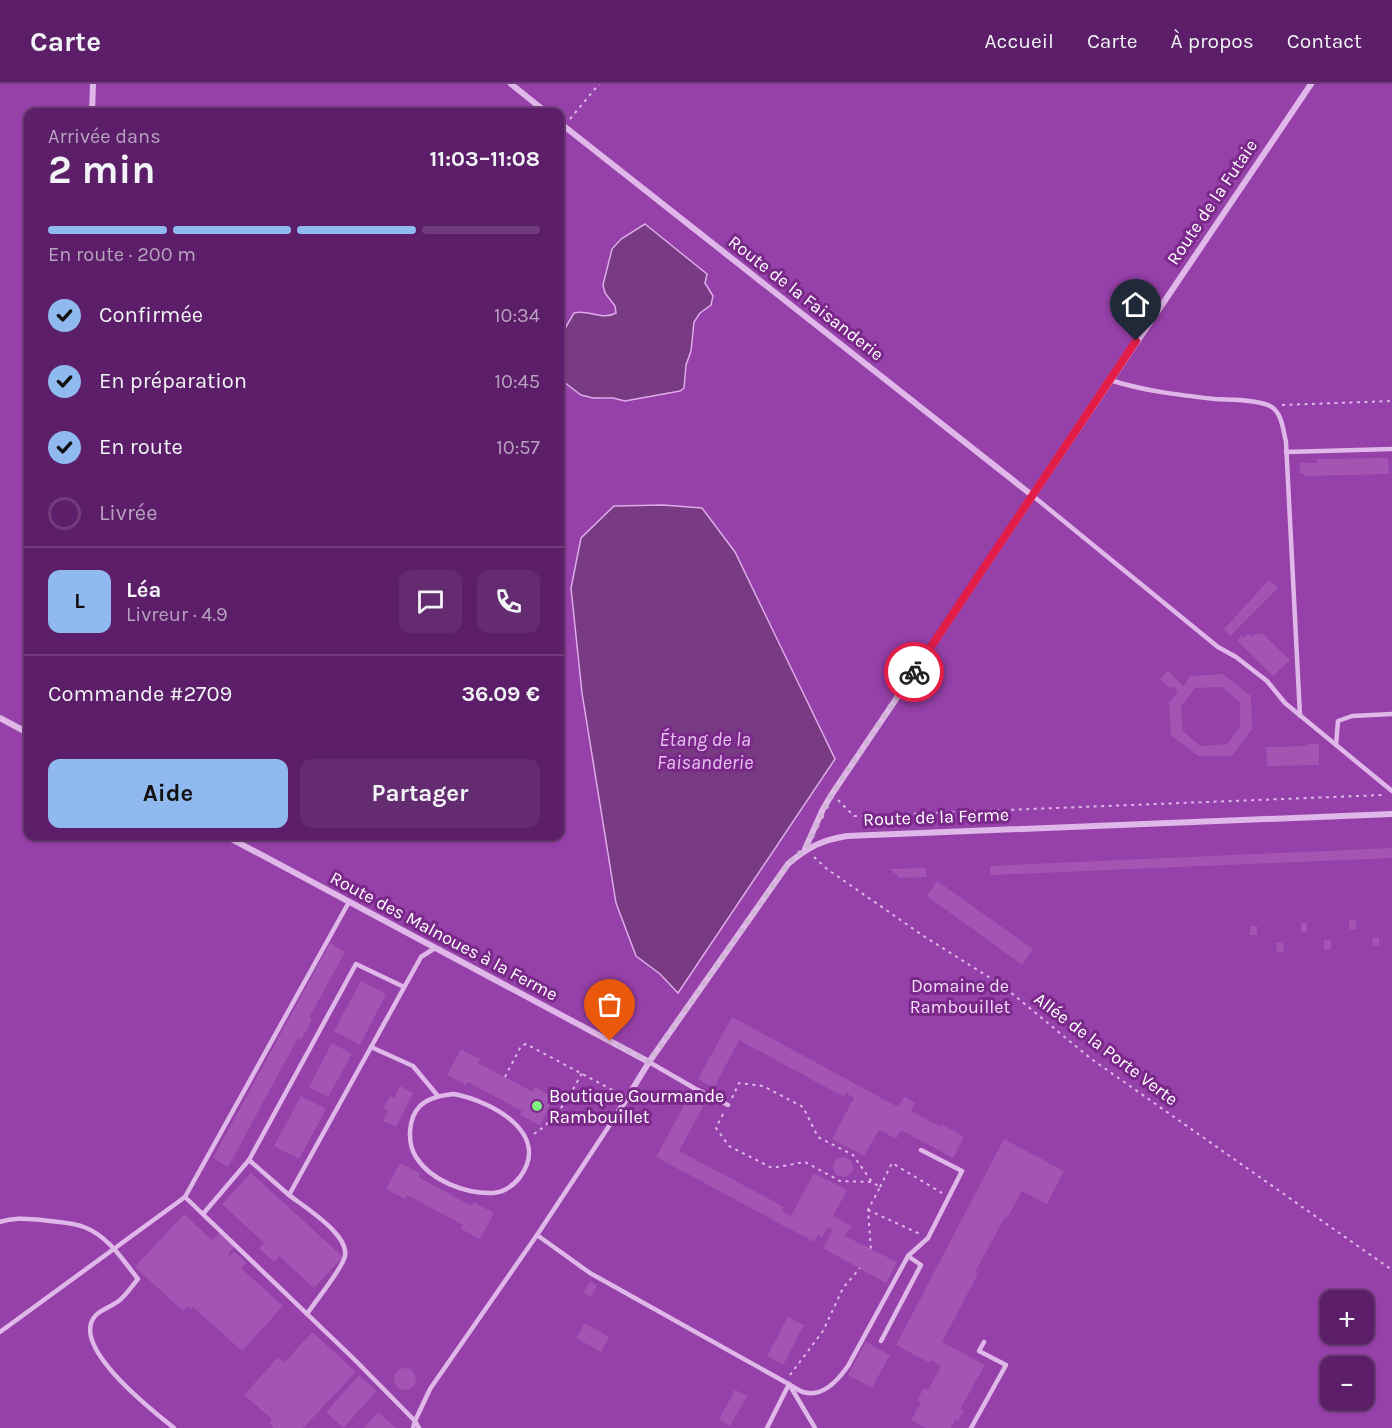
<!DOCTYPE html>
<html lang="fr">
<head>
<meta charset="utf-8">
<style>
  body { margin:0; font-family:Karla,sans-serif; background:#652b71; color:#f1f3f6; height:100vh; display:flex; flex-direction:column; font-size:22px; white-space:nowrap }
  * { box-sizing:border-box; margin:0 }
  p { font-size:20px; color:#b8a2c0 }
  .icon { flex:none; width:33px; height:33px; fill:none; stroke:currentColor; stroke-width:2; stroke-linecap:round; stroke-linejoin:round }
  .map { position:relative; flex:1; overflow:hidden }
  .panel { position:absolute; left:24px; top:24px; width:540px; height:732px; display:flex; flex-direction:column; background:#5c1e68; border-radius:12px; box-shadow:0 2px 4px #0004,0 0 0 2px #713c7c }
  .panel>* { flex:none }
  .fabs { position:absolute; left:1320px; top:1206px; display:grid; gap:12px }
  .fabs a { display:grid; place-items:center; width:54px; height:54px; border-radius:12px; background:#5c1e68; box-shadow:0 2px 4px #0004,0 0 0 2px #713c7c; font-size:30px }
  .pin { position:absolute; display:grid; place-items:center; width:51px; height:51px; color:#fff; margin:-62px -26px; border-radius:50% 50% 50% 0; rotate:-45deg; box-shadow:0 0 6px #0007 }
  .pin .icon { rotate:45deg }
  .courier { position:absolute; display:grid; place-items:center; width:60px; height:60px; margin:-30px; border:4px solid #e11d48; border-radius:50%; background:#fff; color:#222; box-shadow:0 2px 8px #0007 }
  .headline em { font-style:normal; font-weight:700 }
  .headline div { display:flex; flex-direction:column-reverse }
  .headline { display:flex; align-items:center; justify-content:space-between; height:102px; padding:0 24px }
  h1 { font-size:39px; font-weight:700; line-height:45px }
  .bar { display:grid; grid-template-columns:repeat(4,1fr); gap:9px 6px; align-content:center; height:72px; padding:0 24px }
  .bar i { height:8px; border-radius:4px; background:#713c7c }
  .bar .on { background:#90b9f0 }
  .bar p { grid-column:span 4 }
  .line { display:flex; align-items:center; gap:15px; padding:0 24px; border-top:2px solid #713c7c }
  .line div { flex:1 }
  .round { display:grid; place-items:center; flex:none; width:63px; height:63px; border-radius:12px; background:#652b71 }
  ol { padding:0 24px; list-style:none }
  li { display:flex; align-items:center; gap:18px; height:66px }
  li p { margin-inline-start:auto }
  li .icon { padding:6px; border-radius:50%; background:#90b9f0; color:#111; stroke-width:4 }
  li:last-child { color:#b8a2c0 }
  li i { width:33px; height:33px; border:3px solid #713c7c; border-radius:50% }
  .button { display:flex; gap:12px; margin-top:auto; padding:12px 24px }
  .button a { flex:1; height:69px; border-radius:12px; background:#90b9f0; color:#111; font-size:24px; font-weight:700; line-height:69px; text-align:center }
  .button a+a { background:#652b71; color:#f1f3f6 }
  header { display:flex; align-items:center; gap:36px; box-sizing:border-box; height:84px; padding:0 30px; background:#5c1e68; border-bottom:2px solid #713c7c }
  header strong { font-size:28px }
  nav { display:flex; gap:33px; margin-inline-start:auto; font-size:21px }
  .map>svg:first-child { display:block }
  .green { fill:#9640a9; fill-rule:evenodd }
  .water { fill:#783b83; stroke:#ddabe9; stroke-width:1.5 }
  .building { fill:#a255b3; fill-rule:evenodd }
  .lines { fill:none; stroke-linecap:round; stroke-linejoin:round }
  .path { stroke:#e0b7e9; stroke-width:2; stroke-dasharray:3 4.5; stroke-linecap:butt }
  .lane { stroke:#e0b7e9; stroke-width:4.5 }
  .street { stroke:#e0b7e9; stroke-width:6 }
  .done { stroke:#d0b4d6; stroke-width:6; stroke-dasharray:0 10.8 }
  .route { stroke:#e11d48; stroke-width:8 }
  .poi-dot { fill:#7ff17d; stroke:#7a288a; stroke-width:2 }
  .labels { text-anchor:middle; stroke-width:6; stroke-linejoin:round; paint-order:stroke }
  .street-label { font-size:18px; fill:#fff; stroke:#7a288a }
  .park-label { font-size:18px; fill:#f2dbf7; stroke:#7a288a }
  .poi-label { font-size:18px; fill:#fff; stroke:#7a288a; text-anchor:start }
  .water-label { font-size:20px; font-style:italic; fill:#e8c2f0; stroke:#7a288a }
</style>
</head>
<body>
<header>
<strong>Carte</strong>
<nav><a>Accueil</a><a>Carte</a><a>À propos</a><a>Contact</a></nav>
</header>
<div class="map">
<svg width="1392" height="1344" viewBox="0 0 1392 1344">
  <rect width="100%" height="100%" fill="#7a288a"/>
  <path class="green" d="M0 0H1392V1344H0ZM28 28H560V752H28ZM1330 1216H1364V1250H1330ZM1330 1282H1364V1316H1330Z"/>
  <g class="water">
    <path d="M645 140 707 190 705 199 713 212 711 221 700 229 694 238 691 267 686 281 684 304 680 307 625 317 613 314H593L581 311 560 295V253L574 229C589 225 602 237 616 229L615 222 605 209 603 201 612 165 621 155Z"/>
    <polygon points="663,421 702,424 735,468 835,675 678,909 660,890 636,872 616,819 582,609 571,504 581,454 614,422"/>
  </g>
  <g class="building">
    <polygon points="1388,374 1389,390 1304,392 1304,390 1300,389 1300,379 1317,379 1317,375"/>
    <polygon points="1269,496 1278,504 1230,552 1224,545"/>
    <polygon points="1248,549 1252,553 1257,549 1260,551 1262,549 1290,576 1273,592 1237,557 1241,551 1244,553"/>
    <path d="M1168 586 1183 602 1191 592 1223 590 1251 612 1252 645 1232 672H1198L1171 651 1169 619 1178 607 1174 602 1170 604 1160 595ZM1221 603 1240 618V643L1227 660 1200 662 1183 647 1181 623 1195 604Z"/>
    <polygon points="1308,660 1319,660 1319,681 1267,682 1266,663 1308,662"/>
    <polygon points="1392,764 1392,774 990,791 990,782"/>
    <polygon points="925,784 927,793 900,794 890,785"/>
    <polygon points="937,797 1033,865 1022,881 927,812"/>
    <rect x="1349" y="836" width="7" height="9"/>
    <rect x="1301" y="839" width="6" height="9"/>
    <rect x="1250" y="842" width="7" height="9"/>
    <polygon points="1379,853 1379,862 1373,862 1372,854"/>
    <polygon points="1324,856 1331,856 1331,865 1324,866"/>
    <polygon points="330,859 345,868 309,934 312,936 301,956 298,954 228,1083 213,1074"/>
    <polygon points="1276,859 1283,859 1284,868 1277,868"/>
    <polygon points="361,897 386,910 360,961 334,947"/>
    <polygon points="732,933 898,1023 904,1013 915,1019 911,1027 941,1043 943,1041 964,1053 953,1074 901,1046 896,1055 879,1046 864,1072 832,1055 854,1014 846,1009 844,1013 739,956 714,1004 698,995"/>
    <polygon points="332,959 352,970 328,1013 309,1003"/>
    <polygon points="461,965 480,975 478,979 533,1008 535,1003 554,1014 540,1041 520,1031 522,1027 468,998 466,1001 447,991"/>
    <polygon points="400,1002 413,1009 396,1043 383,1037 388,1027 383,1025 390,1012 394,1014"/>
    <polygon points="690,1011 705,1019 679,1067 784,1123 782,1127 791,1132 814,1089 847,1106 833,1132 851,1142 845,1152 897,1178 886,1199 823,1164 833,1146 828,1143 822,1153 818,1150 814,1158 656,1073"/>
    <polygon points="301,1012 326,1025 299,1075 274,1062"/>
    <polygon points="1004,1055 1064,1087 1047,1120 1022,1107 1007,1134 1005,1133 975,1188 978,1190 942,1258 985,1281 960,1325 964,1327 958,1337 955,1336 951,1344 926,1344 911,1336 921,1318 917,1316 924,1304 928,1306 941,1282 932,1276 930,1279 896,1261"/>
    <circle cx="843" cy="1083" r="10"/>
    <polygon points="400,1079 420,1089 418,1093 472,1122 474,1118 494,1129 480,1155 461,1145 463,1141 407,1111 405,1115 386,1105"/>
    <polygon points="251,1089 343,1173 314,1204 279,1172 274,1178 259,1164 264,1159 222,1120"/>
    <polygon points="184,1130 212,1156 219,1149 234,1163 228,1170 230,1172 234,1167 246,1178 241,1184 283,1222 242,1267 193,1223 191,1225 187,1222 183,1227 135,1183"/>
    <polygon points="590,1197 597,1201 591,1213 584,1209"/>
    <polygon points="788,1233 804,1241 783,1281 767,1272"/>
    <polygon points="585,1239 609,1253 601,1268 576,1254"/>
    <polygon points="312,1248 356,1288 303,1344 274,1344 270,1340 272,1335 244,1311 278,1273 285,1278"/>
    <polygon points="866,1258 890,1271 872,1304 848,1291"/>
    <circle cx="405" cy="1295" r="11"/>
    <polygon points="359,1291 377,1307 343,1344 326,1328"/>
    <polygon points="735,1306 747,1312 730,1342 719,1335"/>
    <polygon points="378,1328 396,1344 364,1344"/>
  </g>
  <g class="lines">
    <g class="path">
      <polyline points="570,35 599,0"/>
      <polyline points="1282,321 1392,317"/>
      <polyline points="838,716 854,732 1383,711"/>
      <polyline points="814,773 827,785 925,853 1003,902 1090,974 1392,1186"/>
      <polyline points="505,993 521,962 526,960 618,1009"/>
      <polyline points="732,1014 739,999 763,1002 803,1023 818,1053 853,1071 872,1098"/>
      <polyline points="723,1030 716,1044 729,1062 772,1084 805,1078 840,1097 872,1098 880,1103 868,1126 871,1166"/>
      <path d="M534 1050C557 1035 569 1013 582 989"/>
      <polyline points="880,1103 892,1079 942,1109"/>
      <polyline points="868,1126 920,1150"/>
      <polyline points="790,1291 823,1247 843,1204 860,1184"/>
    </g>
    <g class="lane">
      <path d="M1110 296C1144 307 1179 311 1215 315 1229 316 1257 315 1270 322 1282 328 1283 346 1286 358L1300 632"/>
      <polyline points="1286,368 1392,365"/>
      <polyline points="1033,412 1218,563 1236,573 1267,597 1285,619 1392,707"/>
      <polyline points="1336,661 1338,637 1352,632 1392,630"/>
      <polyline points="371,963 413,982 438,1012"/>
      <polyline points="649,978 694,1004"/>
      <polyline points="696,1005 728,1021"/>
      <path d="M454 1010C491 1017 552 1049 520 1093 513 1102 503 1108 493 1109 466 1110 431 1097 416 1073 407 1059 408 1034 420 1022 429 1013 443 1011 454 1010Z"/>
      <polyline points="249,1076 289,1111"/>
      <polyline points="185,1113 354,1275 415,1337 413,1344"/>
      <polyline points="203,1130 249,1076 356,880 404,903"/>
      <path d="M0 1138C14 1133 28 1135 42 1136 56 1138 72 1138 84 1143 108 1152 123 1176 138 1195 132 1202 126 1211 120 1216 113 1222 102 1225 96 1231 67 1261 154 1328 174 1344"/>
      <path d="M537 1151 590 1189 785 1298C791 1301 797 1306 803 1308 823 1314 838 1296 848 1282L908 1172 928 1154 962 1087 921 1066"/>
      <path d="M307 1230C317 1215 338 1190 344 1175 354 1153 304 1123 289 1111L421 873 435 864"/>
      <polyline points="0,1248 185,1113 349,818"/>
      <polyline points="881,1257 921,1181 908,1172"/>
      <polyline points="789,1300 815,1344"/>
      <polyline points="419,1344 415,1337 430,1305 537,1151 619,1027"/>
      <polyline points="767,1344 789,1300"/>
      <polyline points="971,1344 1006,1281 979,1267 984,1258"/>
    </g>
    <g class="street">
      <polyline points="511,0 546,28"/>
      <polyline points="92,28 93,0"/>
      <polyline points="560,39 1033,412"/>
      <polyline points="0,634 28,649"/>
      <polyline points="226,752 649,978"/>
      <path d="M805 765 823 725 832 710C992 474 1150 236 1311 0"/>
      <path d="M619 1027 649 978 788 780C808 763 822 756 847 752L1392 730"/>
    </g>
  </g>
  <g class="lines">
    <polyline class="done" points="610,957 649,978 788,780 805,765 832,710 914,588"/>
    <polyline class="route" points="914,588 1136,257"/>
  </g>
  <circle class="poi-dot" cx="537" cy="1022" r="6"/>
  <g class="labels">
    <g class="street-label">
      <text transform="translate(1212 118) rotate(-56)" y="6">Route de la Futaie</text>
      <text transform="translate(806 214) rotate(38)" y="6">Route de la Faisanderie</text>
      <text transform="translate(936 733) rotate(-2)" y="6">Route de la Ferme</text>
      <text transform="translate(444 852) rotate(28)" y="6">Route des Malnoues à la Ferme</text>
      <text transform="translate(1106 965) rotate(37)" y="6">Allée de la Porte Verte</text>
    </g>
    <g class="park-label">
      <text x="960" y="908">Domaine de<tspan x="960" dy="21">Rambouillet</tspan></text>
    </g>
    <g class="poi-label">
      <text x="549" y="1018">Boutique Gourmande<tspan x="549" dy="21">Rambouillet</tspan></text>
    </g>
    <g class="water-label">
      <text x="705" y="662">Étang de la<tspan x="705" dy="23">Faisanderie</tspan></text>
    </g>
  </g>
</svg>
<div class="fabs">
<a>+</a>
<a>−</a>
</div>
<div class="pin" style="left:610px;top:957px;background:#ea580c"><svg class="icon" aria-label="bag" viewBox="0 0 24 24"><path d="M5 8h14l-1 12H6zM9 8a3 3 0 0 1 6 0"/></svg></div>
<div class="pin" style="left:1136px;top:257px;background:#1f2937"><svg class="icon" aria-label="home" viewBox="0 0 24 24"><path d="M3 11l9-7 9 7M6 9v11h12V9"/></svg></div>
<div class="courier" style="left:914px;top:588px"><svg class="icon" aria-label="bike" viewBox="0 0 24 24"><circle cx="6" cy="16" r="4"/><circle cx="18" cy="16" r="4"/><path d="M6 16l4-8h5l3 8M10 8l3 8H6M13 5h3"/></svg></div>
<section class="panel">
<div class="headline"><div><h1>2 min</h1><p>Arrivée dans</p></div><em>11:03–11:08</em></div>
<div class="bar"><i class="on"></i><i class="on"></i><i class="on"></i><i></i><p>En route · 200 m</p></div>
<ol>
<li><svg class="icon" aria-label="check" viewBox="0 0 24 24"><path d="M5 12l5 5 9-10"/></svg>Confirmée<p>10:34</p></li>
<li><svg class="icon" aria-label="check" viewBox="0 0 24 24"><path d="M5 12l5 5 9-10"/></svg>En préparation<p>10:45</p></li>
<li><svg class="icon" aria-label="check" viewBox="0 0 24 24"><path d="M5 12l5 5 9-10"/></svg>En route<p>10:57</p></li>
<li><i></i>Livrée</li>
</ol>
<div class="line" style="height:108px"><b class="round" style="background:#90b9f0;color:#111">L</b><div><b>Léa</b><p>Livreur · 4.9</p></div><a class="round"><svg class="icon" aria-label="chat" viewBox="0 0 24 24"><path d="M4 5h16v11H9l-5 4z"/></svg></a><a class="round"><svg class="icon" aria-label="phone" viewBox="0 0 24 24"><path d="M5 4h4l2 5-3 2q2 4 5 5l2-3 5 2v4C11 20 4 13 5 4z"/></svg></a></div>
<div class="line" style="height:78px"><div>Commande #2709</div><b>36.09 €</b></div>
<div class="button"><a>Aide</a><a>Partager</a></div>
</section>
</div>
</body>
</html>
